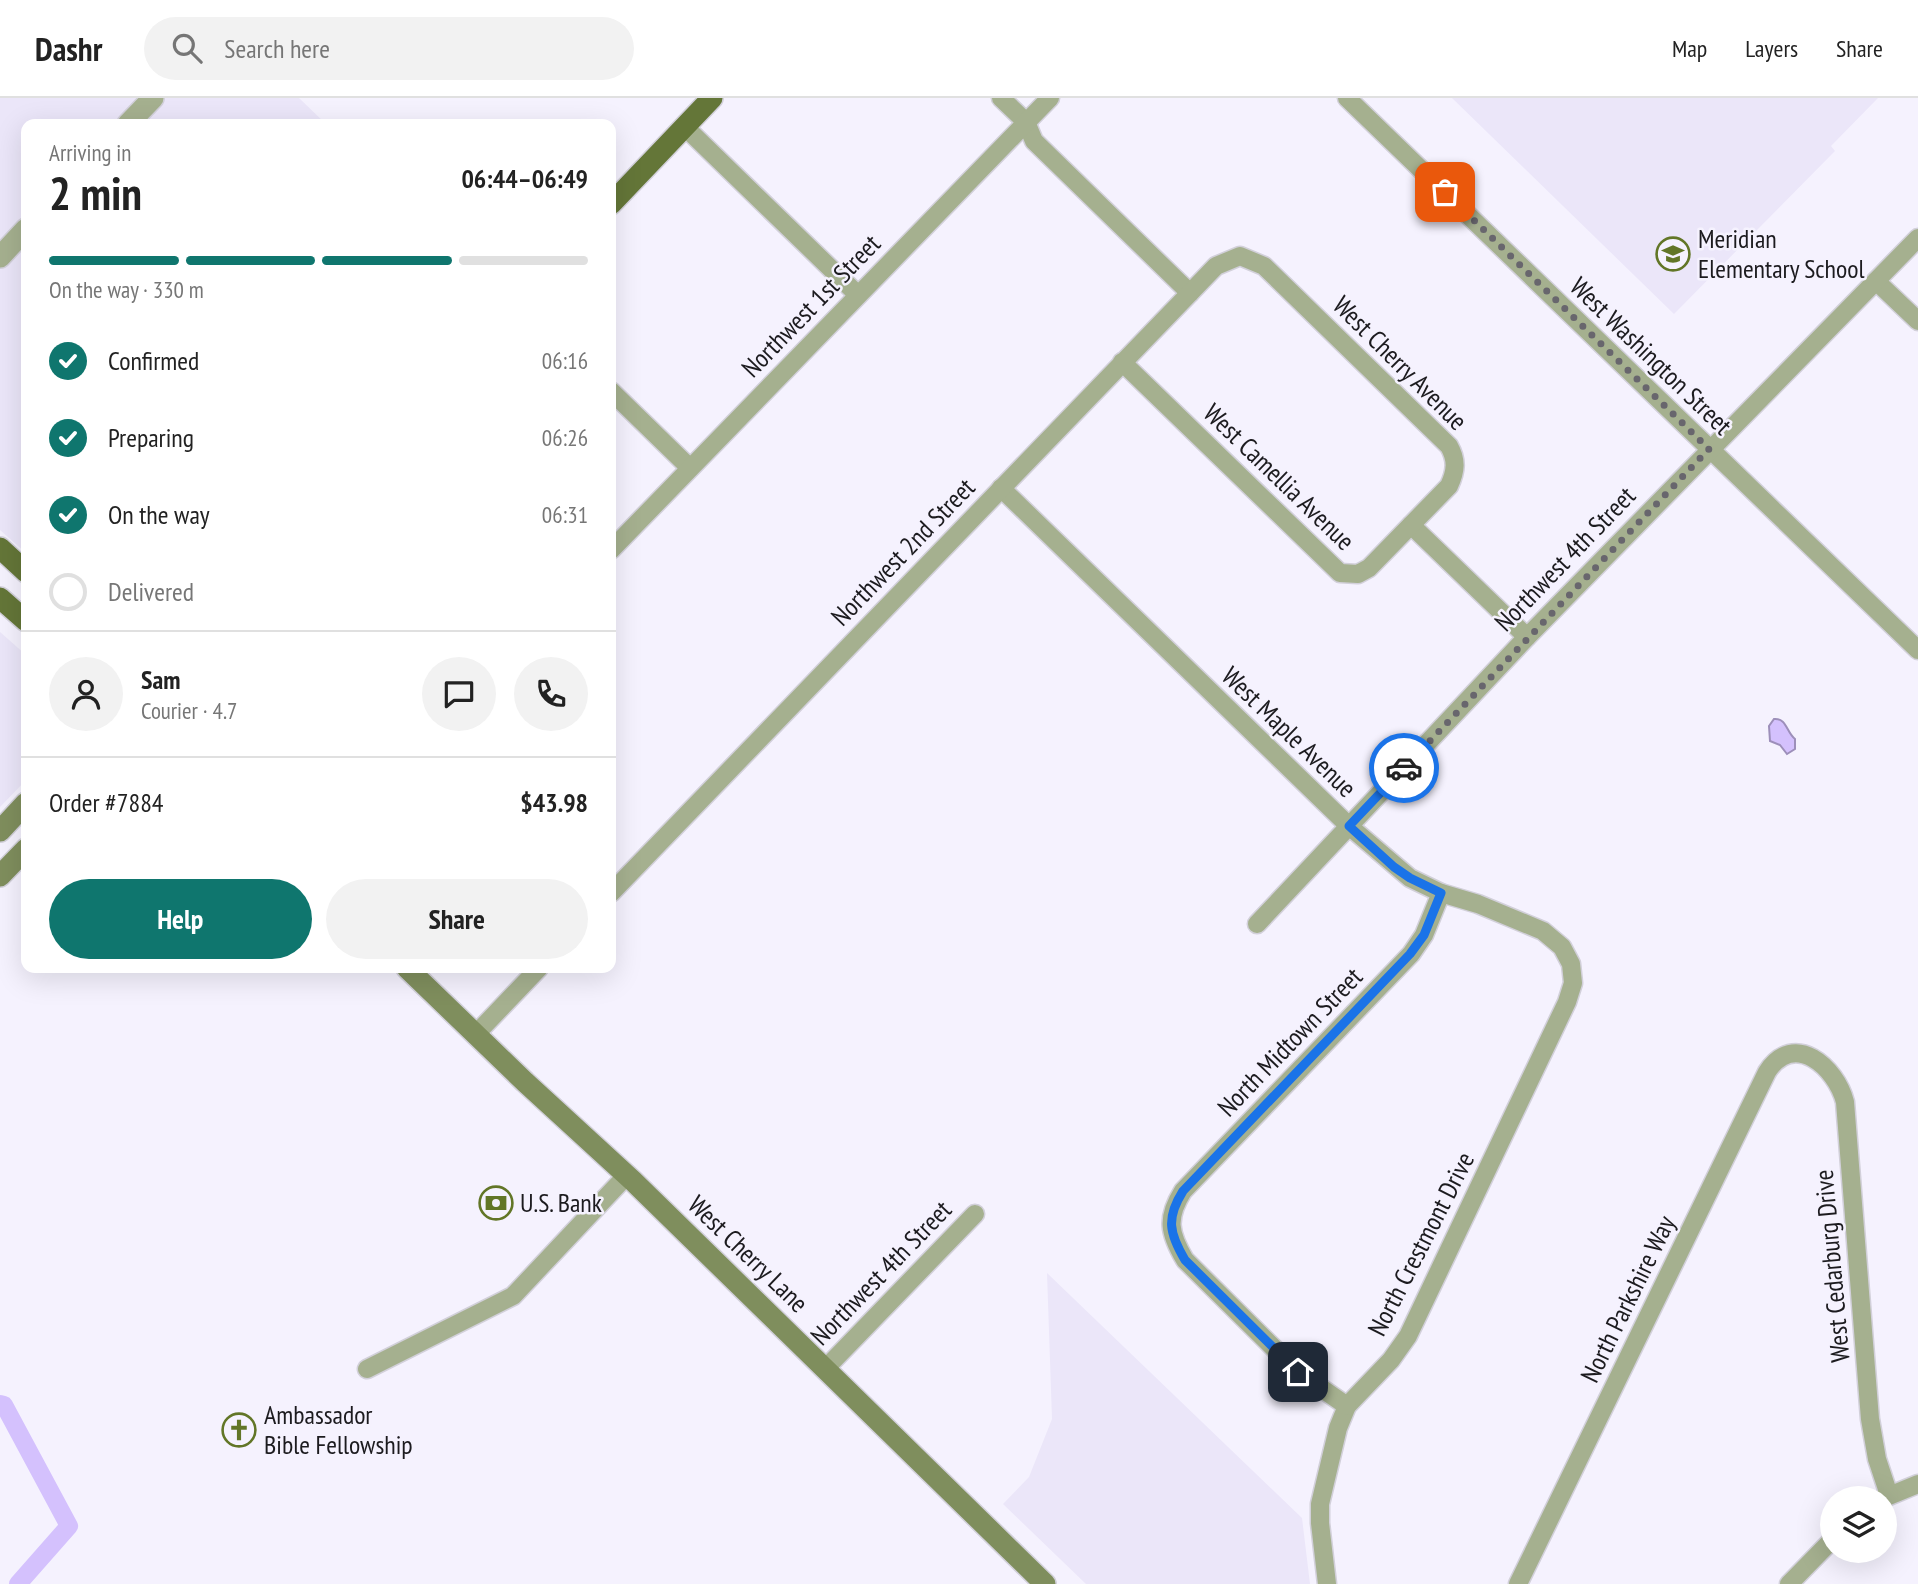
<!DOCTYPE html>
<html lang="en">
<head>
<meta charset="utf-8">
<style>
  body { margin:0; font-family:"PT Sans Narrow",sans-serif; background:#f2f2f2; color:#222; height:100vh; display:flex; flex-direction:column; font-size:26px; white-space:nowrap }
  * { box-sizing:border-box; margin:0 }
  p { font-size:23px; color:#767676 }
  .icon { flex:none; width:38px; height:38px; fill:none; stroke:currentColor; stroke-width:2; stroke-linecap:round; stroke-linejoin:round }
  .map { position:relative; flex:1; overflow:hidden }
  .drawer { position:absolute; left:21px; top:21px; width:595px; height:854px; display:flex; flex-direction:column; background:#fff; border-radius:14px; box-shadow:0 7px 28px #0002 }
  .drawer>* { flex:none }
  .buttons { position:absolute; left:1820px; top:1388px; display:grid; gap:14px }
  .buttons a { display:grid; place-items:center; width:77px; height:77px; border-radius:50%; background:#fff; box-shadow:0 7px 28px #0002; font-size:35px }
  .pin { position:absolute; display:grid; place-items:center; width:60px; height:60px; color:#fff; margin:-30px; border-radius:14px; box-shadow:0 4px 10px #0006 }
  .courier { position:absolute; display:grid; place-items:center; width:70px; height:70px; margin:-35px; border:5px solid #1a73e8; border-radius:50%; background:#fff; color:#222; box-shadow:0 2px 9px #0007 }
  .summary em { font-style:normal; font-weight:800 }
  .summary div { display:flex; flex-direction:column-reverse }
  .summary { display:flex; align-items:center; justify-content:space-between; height:119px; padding:0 28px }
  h1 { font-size:46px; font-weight:800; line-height:52px }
  .bar { display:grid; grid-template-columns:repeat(4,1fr); gap:10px 7px; align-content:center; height:84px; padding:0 28px }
  .bar i { height:9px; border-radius:5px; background:#e0e0e0 }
  .bar .on { background:#0f766e }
  .bar p { grid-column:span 4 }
  .line { display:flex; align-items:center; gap:18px; padding:0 28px; border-top:2px solid #e0e0e0 }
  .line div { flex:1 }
  .round { display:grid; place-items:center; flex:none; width:74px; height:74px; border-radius:37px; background:#f2f2f2 }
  ol { padding:0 28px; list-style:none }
  li { display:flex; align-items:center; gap:21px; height:77px }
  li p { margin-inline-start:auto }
  li .icon { padding:7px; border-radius:50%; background:#0f766e; color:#fff; stroke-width:4 }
  li:last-child { color:#767676 }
  li i { width:38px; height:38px; border:4px solid #e0e0e0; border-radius:50% }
  .button { display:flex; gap:14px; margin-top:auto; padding:14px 28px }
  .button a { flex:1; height:80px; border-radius:42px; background:#0f766e; color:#fff; font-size:28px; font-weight:800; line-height:80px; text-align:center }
  .button a+a { background:#f2f2f2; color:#222 }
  header { display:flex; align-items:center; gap:42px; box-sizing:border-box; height:98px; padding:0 35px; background:#fff; border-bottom:2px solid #e0e0e0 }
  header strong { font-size:33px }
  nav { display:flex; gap:38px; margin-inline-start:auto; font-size:24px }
  .search { width:490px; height:63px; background:#f2f2f2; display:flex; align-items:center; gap:18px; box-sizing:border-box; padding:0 24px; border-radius:38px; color:#767676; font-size:26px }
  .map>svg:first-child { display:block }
  .built { fill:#ebe6f9 }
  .water { fill:#d4c1fd; stroke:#9d8fba; stroke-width:2 }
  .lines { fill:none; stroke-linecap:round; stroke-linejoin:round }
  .canal { stroke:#d4c1fd; stroke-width:18 }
  .minor-casing { stroke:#d2d0da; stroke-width:21 }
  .tertiary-casing { stroke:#d2d0da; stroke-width:24 }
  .secondary-casing { stroke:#d2d0da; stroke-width:24 }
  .primary-casing { stroke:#d2d0da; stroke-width:24 }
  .minor { stroke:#a5b08f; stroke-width:18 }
  .tertiary { stroke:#a5b08f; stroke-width:21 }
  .secondary { stroke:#7f8e5d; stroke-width:21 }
  .primary { stroke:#647638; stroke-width:21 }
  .done { stroke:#68666d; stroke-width:7; stroke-dasharray:0 12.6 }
  .route { stroke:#1a73e8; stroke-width:9 }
  .labels { text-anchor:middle; stroke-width:5; stroke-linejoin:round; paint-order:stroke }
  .poi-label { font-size:26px; fill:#1c1b1f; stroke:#f5f2fe; text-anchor:start }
  .street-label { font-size:26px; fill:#1c1b1f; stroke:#f5f2fe }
</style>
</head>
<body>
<header>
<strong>Dashr</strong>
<div class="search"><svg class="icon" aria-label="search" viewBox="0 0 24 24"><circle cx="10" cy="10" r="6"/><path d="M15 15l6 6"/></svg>Search here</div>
<nav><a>Map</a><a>Layers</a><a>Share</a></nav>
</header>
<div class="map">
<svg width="1918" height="1486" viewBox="0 0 1918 1486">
  <rect width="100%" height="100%" fill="#f5f2fe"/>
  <g class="built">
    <polygon points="0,0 299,0 326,26 26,26 26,455 0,432"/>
    <polygon points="1452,0 1878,0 1831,48 1835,53 1674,216"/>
    <polygon points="0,534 26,557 26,682 0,709"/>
    <polygon points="1047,1175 1302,1420 1310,1486 1086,1486 1003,1406 1029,1379 1052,1321"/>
  </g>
  <path class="water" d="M1774 621C1787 620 1786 634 1795 641V651L1787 656 1780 647 1770 643 1769 628Z"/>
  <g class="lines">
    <polyline class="canal" points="0,1306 4,1307 69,1428 18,1486"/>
    <defs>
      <g id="minor">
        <polyline points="1001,0 1026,24 1034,43 1190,195"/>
        <polyline points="1347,0 1918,552"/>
        <polyline points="684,28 858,197"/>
        <polyline points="1876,183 1918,223"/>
        <polyline points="611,293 690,370"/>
        <polyline points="1001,390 1349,728 1410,780 1441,795 1478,806 1543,833 1562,849 1571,866 1573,885 1567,904 1408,1238 1391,1262 1347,1308 1338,1330 1320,1406 1320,1425 1327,1486"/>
        <polyline points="1411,427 1527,539"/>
        <polyline points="611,452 1050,0"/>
        <path d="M611 795 1190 195 1216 168 1240 158 1264 168 1449 348C1457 362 1456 373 1449 388L1369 470 1358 476 1340 475 1122 264"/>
        <polyline points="1257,826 1527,539 1918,140"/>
        <polyline points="476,936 539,870"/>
        <polyline points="367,1271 513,1198 627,1077"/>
        <polyline points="825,1271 975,1116"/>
        <path d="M1347 1308 1298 1274 1185 1162C1169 1135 1166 1120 1183 1093L1411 856 1424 837 1441 795"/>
        <polyline points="1884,1400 1918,1386"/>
        <path d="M1518 1486 1767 974C1794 932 1836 969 1845 1004L1870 1321 1877 1361 1889 1397"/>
        <polyline points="1789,1486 1832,1442"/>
      </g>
      <g id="tertiary">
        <polyline points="128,26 153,0"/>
        <polyline points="0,159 26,131"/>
      </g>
      <g id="secondary">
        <polyline points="0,733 26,705"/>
        <polyline points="0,778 26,751"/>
        <polyline points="407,870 525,984 633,1083 1045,1486"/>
      </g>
      <g id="primary">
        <polyline points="611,106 712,0"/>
        <polyline points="0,450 26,474"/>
        <polyline points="0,500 26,523"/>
      </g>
    </defs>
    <use href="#minor" class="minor-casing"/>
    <use href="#tertiary" class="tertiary-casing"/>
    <use href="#secondary" class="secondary-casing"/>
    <use href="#primary" class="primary-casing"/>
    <use href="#minor" class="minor"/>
    <use href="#tertiary" class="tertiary"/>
    <use href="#secondary" class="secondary"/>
    <use href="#primary" class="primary"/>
  </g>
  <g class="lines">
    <polyline class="done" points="1404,670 1709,351 1445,94"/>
    <path class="route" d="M1298 1274 1185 1162C1169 1135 1166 1120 1183 1093L1410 856 1424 837 1441 795 1410 780 1394 769 1349 728 1404 670"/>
  </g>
  <defs>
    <symbol id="school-ring" viewBox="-11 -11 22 22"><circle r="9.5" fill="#f5f2fe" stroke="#627627" stroke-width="1.5"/><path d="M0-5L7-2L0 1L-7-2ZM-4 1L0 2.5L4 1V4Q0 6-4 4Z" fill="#627627"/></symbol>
    <symbol id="bank-ring" viewBox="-11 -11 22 22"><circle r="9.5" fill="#f5f2fe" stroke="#627627" stroke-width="1.5"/><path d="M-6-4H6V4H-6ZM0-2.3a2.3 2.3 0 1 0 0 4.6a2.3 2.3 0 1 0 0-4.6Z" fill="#627627"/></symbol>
    <symbol id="church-ring" viewBox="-11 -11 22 22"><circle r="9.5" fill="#f5f2fe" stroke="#627627" stroke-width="1.5"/><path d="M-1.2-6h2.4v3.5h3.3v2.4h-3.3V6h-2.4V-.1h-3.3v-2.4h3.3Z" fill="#627627"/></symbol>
  </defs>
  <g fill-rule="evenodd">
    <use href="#school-ring" x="1654" y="137" width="38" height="38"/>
    <use href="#bank-ring" x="477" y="1086" width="38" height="38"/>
    <use href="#church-ring" x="220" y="1313" width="38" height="38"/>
  </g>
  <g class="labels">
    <g class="poi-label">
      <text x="1698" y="150">Meridian<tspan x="1698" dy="30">Elementary School</tspan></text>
      <text x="520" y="1114">U.S. Bank</text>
      <text x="264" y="1326">Ambassador<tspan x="264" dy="30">Bible Fellowship</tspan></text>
    </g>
    <g class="street-label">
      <text transform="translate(811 208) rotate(-46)" y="9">Northwest 1st Street</text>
      <text transform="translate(1651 258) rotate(44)" y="9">West Washington Street</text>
      <text transform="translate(1400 265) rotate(45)" y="9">West Cherry Avenue</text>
      <text transform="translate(1279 379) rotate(44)" y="9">West Camellia Avenue</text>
      <text transform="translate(903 454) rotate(-46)" y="9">Northwest 2nd Street</text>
      <text transform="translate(1565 461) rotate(-46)" y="9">Northwest 4th Street</text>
      <text transform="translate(1289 634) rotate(44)" y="9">West Maple Avenue</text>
      <text transform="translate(1290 944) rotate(-46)" y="9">North Midtown Street</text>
      <text transform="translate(1421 1146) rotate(-63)" y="9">North Crestmont Drive</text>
      <text transform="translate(748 1156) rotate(44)" y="9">West Cherry Lane</text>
      <text transform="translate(1832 1168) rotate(-95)" y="9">West Cedarburg Drive</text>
      <text transform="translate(881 1175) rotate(-46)" y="9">Northwest 4th Street</text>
      <text transform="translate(1628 1201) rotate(-64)" y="9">North Parkshire Way</text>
    </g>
  </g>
</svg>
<div class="buttons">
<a><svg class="icon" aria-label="layers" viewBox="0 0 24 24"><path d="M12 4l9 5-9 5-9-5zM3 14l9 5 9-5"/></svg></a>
</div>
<div class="pin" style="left:1445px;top:94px;background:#ea580c"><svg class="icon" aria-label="bag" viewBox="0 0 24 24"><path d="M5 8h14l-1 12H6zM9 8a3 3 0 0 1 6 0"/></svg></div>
<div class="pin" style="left:1298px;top:1274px;background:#1f2937"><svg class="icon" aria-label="home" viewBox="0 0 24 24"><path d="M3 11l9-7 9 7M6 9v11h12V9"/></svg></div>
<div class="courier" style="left:1404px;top:670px"><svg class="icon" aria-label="car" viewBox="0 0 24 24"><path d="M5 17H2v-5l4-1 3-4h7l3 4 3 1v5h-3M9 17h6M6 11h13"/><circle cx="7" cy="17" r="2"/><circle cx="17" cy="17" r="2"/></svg></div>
<section class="drawer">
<div class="summary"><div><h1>2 min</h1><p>Arriving in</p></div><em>06:44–06:49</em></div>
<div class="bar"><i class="on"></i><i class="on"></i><i class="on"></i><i></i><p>On the way · 330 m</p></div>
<ol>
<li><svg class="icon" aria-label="check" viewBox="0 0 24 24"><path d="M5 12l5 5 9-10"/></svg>Confirmed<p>06:16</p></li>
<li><svg class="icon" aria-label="check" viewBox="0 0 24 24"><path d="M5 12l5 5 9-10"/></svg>Preparing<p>06:26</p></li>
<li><svg class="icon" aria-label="check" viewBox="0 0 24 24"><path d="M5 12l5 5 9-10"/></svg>On the way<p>06:31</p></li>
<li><i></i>Delivered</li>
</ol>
<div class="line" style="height:126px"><a class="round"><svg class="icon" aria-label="person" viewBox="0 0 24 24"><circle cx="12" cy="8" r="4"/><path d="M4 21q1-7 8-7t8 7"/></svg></a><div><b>Sam</b><p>Courier · 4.7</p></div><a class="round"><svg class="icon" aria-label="chat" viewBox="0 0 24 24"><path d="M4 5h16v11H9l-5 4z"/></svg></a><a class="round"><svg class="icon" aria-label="phone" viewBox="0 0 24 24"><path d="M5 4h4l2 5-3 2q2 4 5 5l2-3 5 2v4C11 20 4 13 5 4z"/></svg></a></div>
<div class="line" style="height:91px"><div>Order #7884</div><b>$43.98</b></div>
<div class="button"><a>Help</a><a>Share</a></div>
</section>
</div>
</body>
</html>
